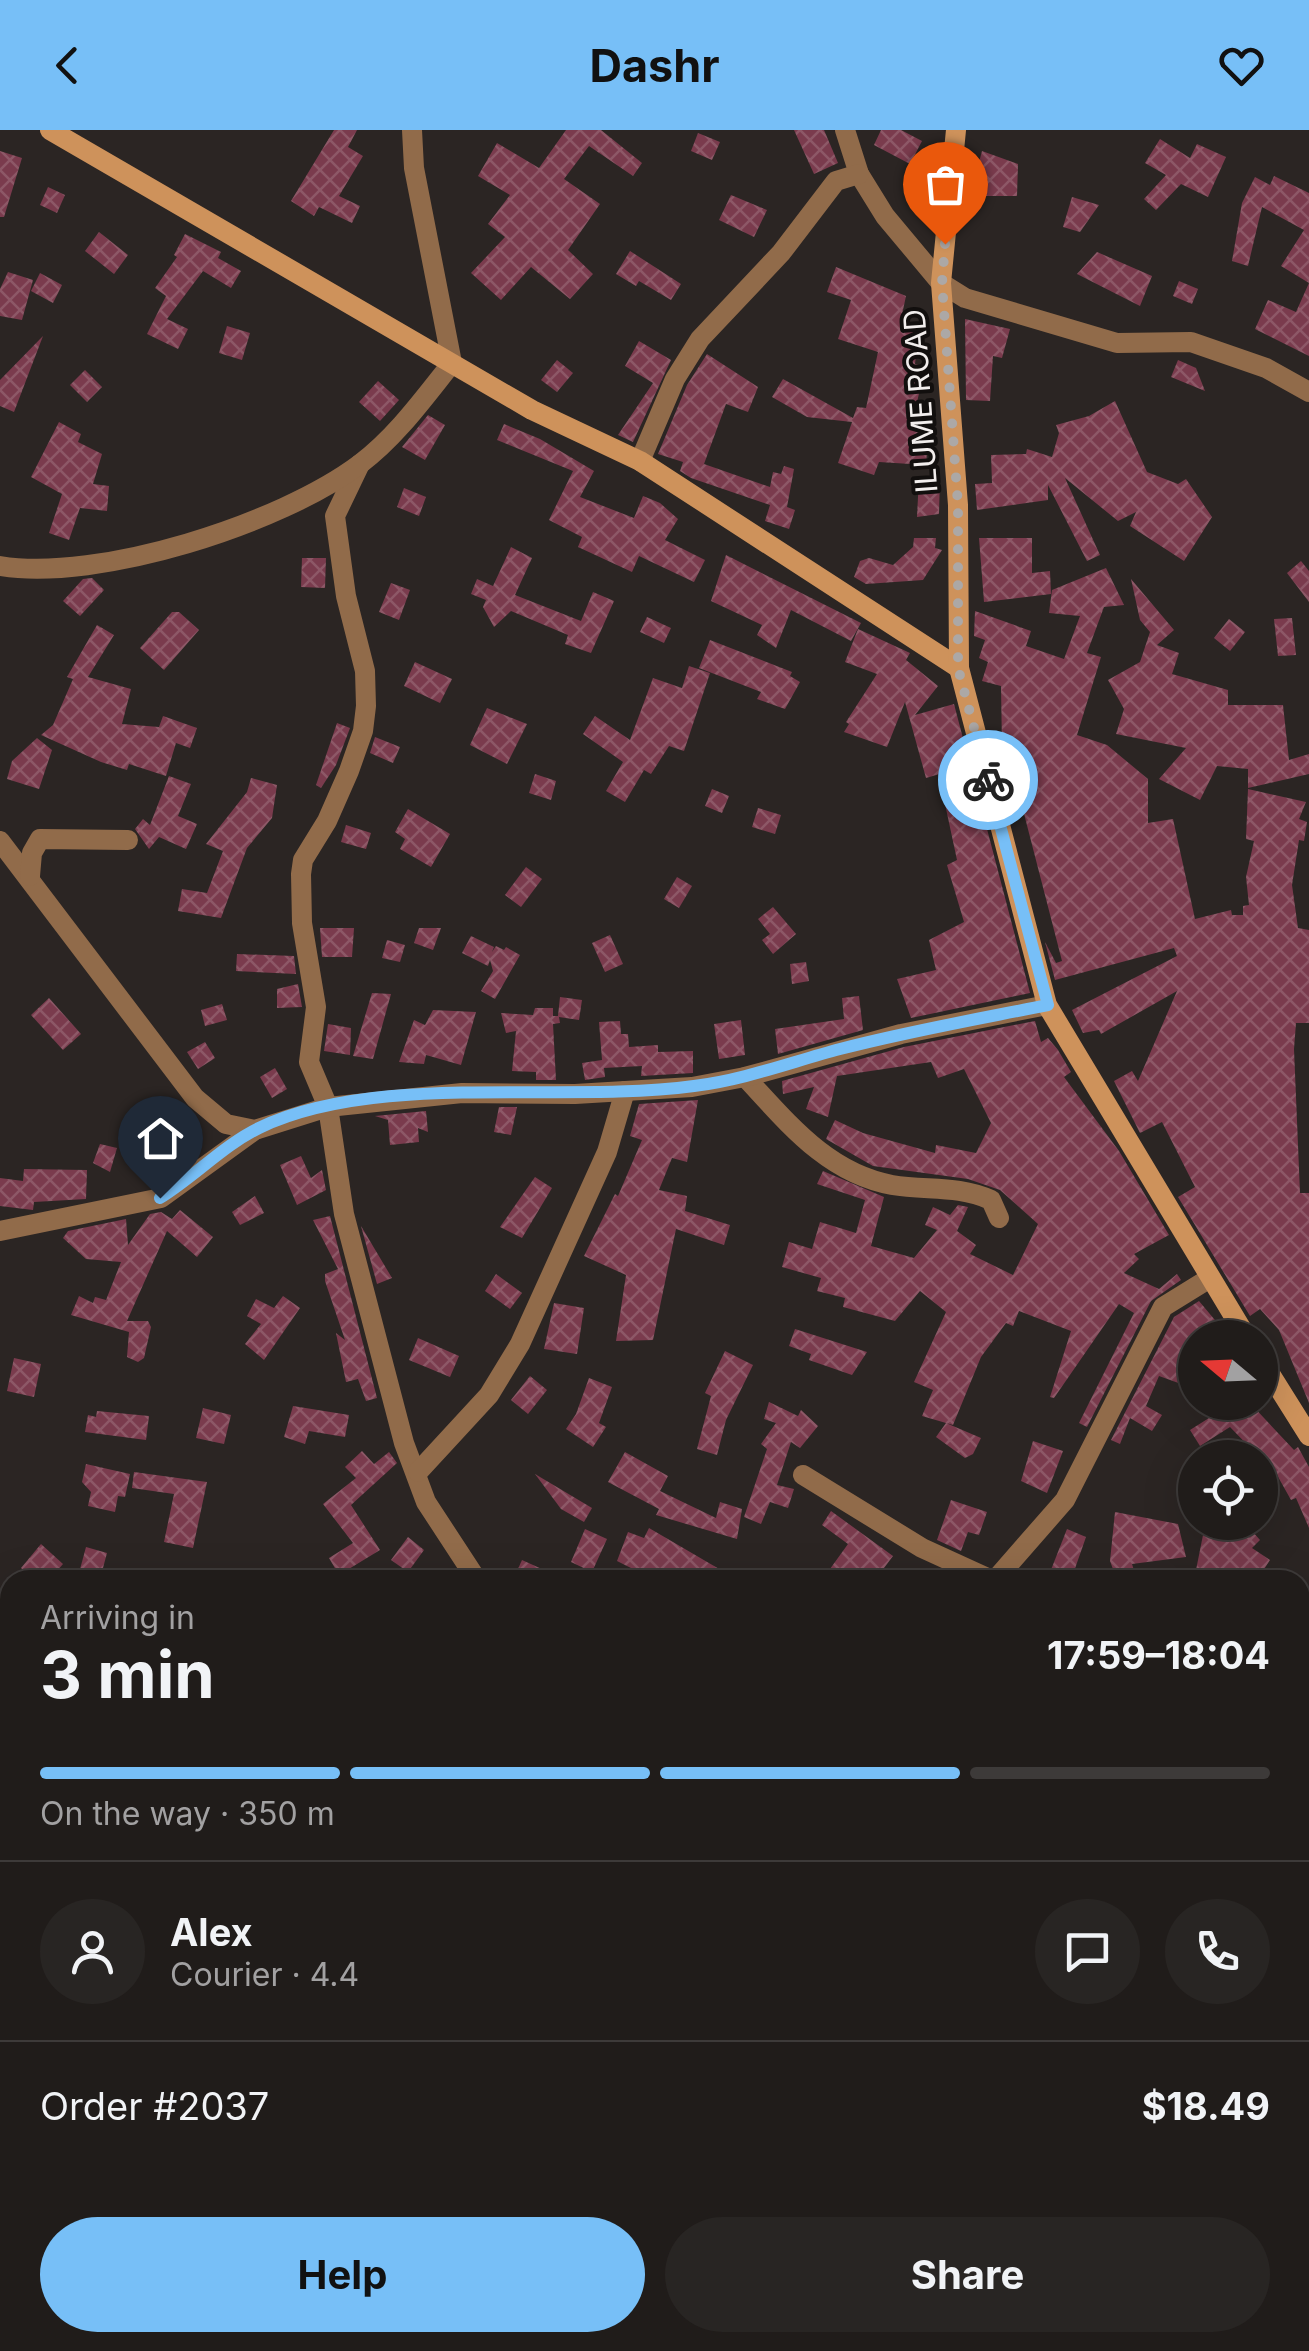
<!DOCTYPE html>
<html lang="en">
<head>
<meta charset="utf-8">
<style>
  body { margin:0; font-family:Inter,sans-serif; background:#282523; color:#f1f3f6; height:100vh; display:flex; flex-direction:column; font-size:38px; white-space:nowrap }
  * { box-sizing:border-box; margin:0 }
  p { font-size:32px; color:#a2a1a2 }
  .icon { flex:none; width:55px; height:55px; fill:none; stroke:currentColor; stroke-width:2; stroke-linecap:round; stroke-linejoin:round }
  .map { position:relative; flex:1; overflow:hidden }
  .panel { position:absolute; left:0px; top:1440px; width:1310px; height:782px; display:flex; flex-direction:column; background:#201c1a; border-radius:30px 30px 0 0; box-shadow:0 10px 40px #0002,0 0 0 2px #3d3a39 }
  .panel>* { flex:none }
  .needle { width:65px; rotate:289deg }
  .fabs { position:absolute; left:1178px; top:1190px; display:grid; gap:20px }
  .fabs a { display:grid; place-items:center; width:100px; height:100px; border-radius:50%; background:#201c1a; box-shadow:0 10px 40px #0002,0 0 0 2px #3d3a39; font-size:50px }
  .pin { position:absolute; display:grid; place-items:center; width:85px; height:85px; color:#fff; margin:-102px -42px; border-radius:50% 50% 50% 0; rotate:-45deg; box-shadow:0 0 10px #0007 }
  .pin .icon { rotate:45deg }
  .courier { position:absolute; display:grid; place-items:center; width:100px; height:100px; margin:-50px; border:8px solid #77bff7; border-radius:50%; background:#fff; color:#222; box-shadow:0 2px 12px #0007 }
  .summary em { font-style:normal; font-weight:700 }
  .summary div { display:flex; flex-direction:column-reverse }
  .summary { display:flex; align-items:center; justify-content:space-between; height:170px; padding:0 40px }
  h1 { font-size:65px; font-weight:700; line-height:75px }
  .bar { display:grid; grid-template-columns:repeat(4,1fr); gap:15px 10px; align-content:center; height:120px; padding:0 40px }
  .bar i { height:12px; border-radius:8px; background:#3d3a39 }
  .bar .active { background:#77bff7 }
  .bar p { grid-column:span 4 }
  .line { display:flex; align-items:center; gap:25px; padding:0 40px; border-top:2px solid #3d3a39 }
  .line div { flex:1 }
  .round { display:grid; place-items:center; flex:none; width:105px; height:105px; border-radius:52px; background:#282523 }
  .primary-button { display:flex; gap:20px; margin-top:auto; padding:20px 40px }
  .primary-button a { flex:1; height:115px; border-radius:60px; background:#77bff7; color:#111; font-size:40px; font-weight:700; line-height:115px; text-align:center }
  .primary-button a+a { background:#282523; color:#f1f3f6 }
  header { display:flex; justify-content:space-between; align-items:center; height:130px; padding:0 40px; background:#77bff7; color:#111; font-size:45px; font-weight:700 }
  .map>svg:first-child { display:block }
  .built { fill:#3b2e2b }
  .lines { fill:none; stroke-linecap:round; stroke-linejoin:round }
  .stream { stroke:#280024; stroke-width:6 }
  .building { fill:url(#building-cross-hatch) }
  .street { stroke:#916b4a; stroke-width:20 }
  .secondary { stroke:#ce925b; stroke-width:20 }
  .done { stroke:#aca8a6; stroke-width:10; stroke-dasharray:0 18 }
  .route { stroke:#77bff7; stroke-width:12 }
  .labels { text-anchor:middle; stroke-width:8; stroke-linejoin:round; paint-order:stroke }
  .street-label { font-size:30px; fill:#f2eeed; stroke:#120f0e }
</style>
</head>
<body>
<header><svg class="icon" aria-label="back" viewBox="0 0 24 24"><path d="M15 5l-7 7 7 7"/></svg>Dashr<svg class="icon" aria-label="heart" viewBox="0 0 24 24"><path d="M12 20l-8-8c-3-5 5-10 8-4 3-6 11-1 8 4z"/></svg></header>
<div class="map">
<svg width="1309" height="2221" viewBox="0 0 1309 2221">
  <defs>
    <pattern id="building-cross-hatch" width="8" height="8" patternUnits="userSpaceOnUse" patternTransform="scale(2.5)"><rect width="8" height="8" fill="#7a3b4d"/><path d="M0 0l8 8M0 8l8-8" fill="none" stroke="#8d5867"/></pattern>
  </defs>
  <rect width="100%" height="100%" fill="#2b2523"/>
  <polygon class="built" points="1309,1786 1309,2042 1300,2026 1300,1790"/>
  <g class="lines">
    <g class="stream">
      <polyline points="0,1976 10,1976"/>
      <polyline points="526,2212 529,2221"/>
      <polyline points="916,2221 919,2216 939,2221"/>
      <polyline points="1166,2221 1176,2221"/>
    </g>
  </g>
  <g class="building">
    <polygon points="334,0 357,0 348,17 363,26 339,66 360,76 352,93 319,77 314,86 291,71"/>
    <polygon points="566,0 601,0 642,33 633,46 589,16 564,49 600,74 568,120 593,144 570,169 531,137 501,170 471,143 505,107 488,94 510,65 478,46 497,13 539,38"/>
    <polygon points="794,0 824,0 838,33 814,44"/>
    <polygon points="881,0 901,0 922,11 910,34 874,15"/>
    <polygon points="698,3 720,12 712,30 691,21"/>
    <polygon points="1160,9 1190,28 1197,14 1226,27 1208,67 1181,54 1156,80 1144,69 1166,45 1145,33"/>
    <polygon points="0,21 22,28 4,87 0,87"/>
    <polygon points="982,21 1018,34 1017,66 983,66 984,42 977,40"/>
    <polygon points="1274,46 1309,63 1309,153 1281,136 1304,100 1262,77 1248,136 1232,131 1242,73 1255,47 1270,55"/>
    <polygon points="48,57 65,65 57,83 40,75"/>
    <polygon points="731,65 767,80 754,107 719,90"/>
    <polygon points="1072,67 1099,75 1080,102 1063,97"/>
    <polygon points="99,102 128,125 114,144 85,121"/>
    <polygon points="185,104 221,122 218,128 241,141 231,158 203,141 167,189 188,199 178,219 147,204 166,166 155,158 177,127 174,125"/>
    <polygon points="630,121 681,154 671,170 639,151 636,156 616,144"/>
    <polygon points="1097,122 1152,146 1140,176 1077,144"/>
    <polygon points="836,137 906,166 900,194 919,199 915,234 925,237 913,290 929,291 926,335 879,332 874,345 838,333 852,292 807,287 772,267 783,249 853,288 857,277 866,278 878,222 838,209 851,170 827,162"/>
    <polygon points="8,142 33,150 22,190 0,186 0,159"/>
    <polygon points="40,143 62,155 53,173 31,161"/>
    <polygon points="1179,151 1198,159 1192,174 1173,166"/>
    <polygon points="1309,153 1309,226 1255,199 1268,170 1296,182"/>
    <polygon points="965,189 1010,199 1002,228 993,226 990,271 966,270"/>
    <polygon points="227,196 250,203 242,230 219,223"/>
    <polygon points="43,206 14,282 0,276 0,250"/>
    <polygon points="639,211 671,230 633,312 618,305 653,253 625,236"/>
    <polygon points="707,224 758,257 748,282 726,274 704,334 770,357 773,342 781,344 784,336 794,339 787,377 795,380 789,399 765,391 770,375 691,348 680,341 683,332 658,324 687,255"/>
    <polygon points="557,230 573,243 557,262 541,250"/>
    <polygon points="1178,230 1196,238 1205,261 1171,247"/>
    <polygon points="85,240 102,257 87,272 70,255"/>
    <polygon points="378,251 399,270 380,291 359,272"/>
    <polygon points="1115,271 1147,342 1178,354 1186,349 1212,387 1184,431 1130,396 1136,382 1118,391 1065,348 1100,425 1087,431 1048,355 1048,370 977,380 975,354 992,353 991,325 1026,324 1027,319 1052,327 1059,303 1056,295 1089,286"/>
    <polygon points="428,285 445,295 425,330 402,317"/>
    <polygon points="59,292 81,304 78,312 102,324 93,354 109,356 107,381 80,378 69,410 49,403 62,364 31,347"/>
    <polygon points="504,294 540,309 594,341 580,367 634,388 643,366 660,373 678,389 665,410 705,430 694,452 639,426 632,442 578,417 582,407 549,390 573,341 497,310"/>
    <polygon points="919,347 940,348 939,384 917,387"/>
    <polygon points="404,358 426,367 419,386 397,377"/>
    <polygon points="914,408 936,408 935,418 942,420 923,450 866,454 854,447 860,431 869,428 893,435 913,417"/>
    <polygon points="979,408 1032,408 1032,443 1050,441 1051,464 984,472"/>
    <polygon points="511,417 532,428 515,465 581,491 593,462 614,471 591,523 565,514 568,505 511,481 494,497 483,477 486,470 471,464 477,449 493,456"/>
    <polygon points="726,425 861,493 851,511 791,480 776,518 757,505 762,495 711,471"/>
    <polygon points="302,428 326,428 325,458 301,457"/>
    <polygon points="1301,431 1309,441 1309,472 1287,443"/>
    <polygon points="1106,438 1124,475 1104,477 1087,523 1101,527 1077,605 1107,615 1148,649 1148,693 1173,689 1195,789 1231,780 1232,785 1243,785 1243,776 1249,775 1246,747 1254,711 1246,709 1248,659 1306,672 1299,689 1307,692 1304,711 1299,710 1292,755 1298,798 1309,800 1309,893 1296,893 1294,919 1300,1063 1309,1063 1309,1273 1279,1200 1260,1179 1250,1186 1178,1067 1195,1057 1162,992 1140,1003 1114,951 1132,941 1138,951 1177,861 1101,904 1099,900 1083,903 1072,880 1177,826 1174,818 1055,850 1045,812 1056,833 1062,831 1007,618 1002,619 1001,556 982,551 988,532 979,528 985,510 974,506 975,481 1031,501 1026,516 1064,529 1080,486 1049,483 1052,460"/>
    <polygon points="92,448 104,460 80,486 63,471 83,449"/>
    <polygon points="1131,449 1174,500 1157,515 1179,523 1172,544 1228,560 1228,575 1283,575 1289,630 1309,624 1309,644 1248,658 1248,639 1217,636 1200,670 1159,649 1186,618 1116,604 1124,579 1108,550 1140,532 1150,502 1140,490"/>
    <polygon points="391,453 410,460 399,490 379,482"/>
    <polygon points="172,482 179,482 199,500 164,540 140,518"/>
    <polygon points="647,487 671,498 664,513 640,502"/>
    <polygon points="1292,488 1296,525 1278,526 1274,489"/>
    <polygon points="1229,489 1245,502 1230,521 1214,508"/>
    <polygon points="97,495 114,505 88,547 131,559 122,594 159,597 163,586 197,598 190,618 176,613 166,646 129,634 127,640 101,632 41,605 53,595 73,549 67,547"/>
    <polygon points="858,499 910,523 906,530 938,556 915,585 954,574 970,635 926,648 905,572 887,617 844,602 849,594 846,592 877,544 845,532"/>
    <polygon points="710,510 792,542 790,546 800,552 785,579 757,569 761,562 699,538"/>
    <polygon points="415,532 452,549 440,573 404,556"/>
    <polygon points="689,536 710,543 684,621 669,616 651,644 644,640 625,672 606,661 623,632 583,604 595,586 630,610 653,548 682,558"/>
    <polygon points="487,578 527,594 507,634 470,615"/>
    <polygon points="337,593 350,598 336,635 321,658 316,655"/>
    <polygon points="375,607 400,617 393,633 370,623"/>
    <polygon points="37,608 52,620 39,659 7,649 12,631"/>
    <polygon points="535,644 556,651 551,670 529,663"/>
    <polygon points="169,646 191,654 178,686 197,694 186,719 159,707 149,719 135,699 143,689 150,695"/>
    <polygon points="251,648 277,655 272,688 247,718 221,788 178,781 182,759 207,763 223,721 206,714 247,662"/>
    <polygon points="712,659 729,666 722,683 705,676"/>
    <polygon points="971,668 987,699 1030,863 911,888 897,849 936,840 929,810 964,792 947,735 957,730 945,674"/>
    <polygon points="758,678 781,685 775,704 752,697"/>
    <polygon points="408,679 450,704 431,737 400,719 405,709 395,702"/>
    <polygon points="346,695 371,703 366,719 341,712"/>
    <polygon points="526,737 542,749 521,777 505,765"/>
    <polygon points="677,747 692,756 679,778 664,769"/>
    <polygon points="773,777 796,804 773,824 762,810 770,804 758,789"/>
    <polygon points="320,798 354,798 352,827 322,827"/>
    <polygon points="419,798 441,798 433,820 414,813"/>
    <polygon points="610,805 623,834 605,842 592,813"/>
    <polygon points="471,806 494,817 492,822 496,816 504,820 506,817 520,825 495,869 481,861 493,841 490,830 488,836 462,823"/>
    <polygon points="387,810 405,815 400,832 382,828"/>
    <polygon points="237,824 294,826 296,844 236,841"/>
    <polygon points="806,832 809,851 792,854 790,834"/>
    <polygon points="298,854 302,877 277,878 277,859"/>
    <polygon points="372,863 391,864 373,929 353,926"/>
    <polygon points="859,866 863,900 778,924 775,899 844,889 842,868"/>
    <polygon points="560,867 582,870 579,890 559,887 560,893 553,894 556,950 536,950 536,942 512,941 516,901 506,903 501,883 533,885 535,878 553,878 553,886 558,886"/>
    <polygon points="49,868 81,904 63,920 31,885"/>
    <polygon points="222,874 227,890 205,896 201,880"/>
    <polygon points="433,880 476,882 461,935 426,925 424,934 399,932 414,890 425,895"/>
    <polygon points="741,890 745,925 719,929 714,894"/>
    <polygon points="620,891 621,904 628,904 629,917 658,915 658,922 693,921 693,943 641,946 642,936 604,938 605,947 585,950 582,933 602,930 599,892"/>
    <polygon points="1035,891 1041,912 1048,908 1058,920 1071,942 1064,947 1119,1021 1169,1105 1134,1124 1139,1129 1124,1143 1159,1159 1177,1144 1181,1150 1151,1171 1087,1297 1079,1293 1134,1183 1119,1174 1054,1268 1050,1267 1071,1201 1019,1181 1013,1196 1006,1193 981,1227 953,1295 946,1293 981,1308 973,1324 965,1328 936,1307 946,1293 922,1286 933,1260 914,1252 946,1182 920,1161 895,1191 843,1177 845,1168 817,1161 821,1148 782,1137 789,1112 812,1119 820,1092 856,1103 865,1070 817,1054 823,1041 884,1067 871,1116 914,1128 937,1100 925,1095 933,1077 950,1085 958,1075 968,1077 957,1101 976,1115 970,1124 1013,1145 1038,1094 1000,1060 968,1049 873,1036 826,1009 835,990 863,1003 935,1023 936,1015 976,1023 991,993 964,939 938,948 931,932 837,946 828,987 806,979 814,957 783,964 782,951 904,917"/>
    <polygon points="328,894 351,898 350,925 324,921"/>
    <polygon points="205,912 215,928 198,939 187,922"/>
    <polygon points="275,938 287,959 272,968 260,947"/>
    <polygon points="698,970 687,1032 672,1028 659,1060 687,1066 685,1081 730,1095 724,1115 676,1099 653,1210 616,1211 626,1145 584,1126 615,1064 618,1066 642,1010 630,1006 639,974"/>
    <polygon points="180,975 197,994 170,1019 156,1004 156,997"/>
    <polygon points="499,977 517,977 511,1005 494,1002"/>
    <polygon points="426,981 428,1002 418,998 419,1012 390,1015 388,990 375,986"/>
    <polygon points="100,1014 117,1018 110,1042 93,1033"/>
    <polygon points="301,1026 311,1048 322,1040 326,1060 297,1075 280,1035"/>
    <polygon points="24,1039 87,1040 86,1069 34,1072 33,1080 0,1076 0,1048 23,1051"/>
    <polygon points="535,1047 552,1058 522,1108 500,1097"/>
    <polygon points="255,1066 264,1083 240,1095 232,1082"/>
    <polygon points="180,1080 213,1107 197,1127 167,1101 127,1191 148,1191 151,1197 144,1228 138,1232 127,1227 129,1202 71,1185 79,1166 93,1173 95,1167 106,1170 121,1132 86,1129 63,1108 68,1101 126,1089 128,1115 150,1084 161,1082 172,1089"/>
    <polygon points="330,1086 377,1268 366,1271 358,1249 346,1252 336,1203 345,1210 325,1151 325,1144 338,1139 313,1090"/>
    <polygon points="361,1096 392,1148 377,1154"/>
    <polygon points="496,1144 522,1163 510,1179 485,1161"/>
    <polygon points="283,1166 300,1178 264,1230 245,1214 261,1194 247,1186 256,1169 274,1178"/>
    <polygon points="1199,1171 1230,1208 1195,1208 1195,1259 1159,1246 1146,1276 1162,1285 1152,1301 1130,1288 1120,1314 1111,1310 1174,1187"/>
    <polygon points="554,1173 584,1178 577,1224 544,1219"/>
    <polygon points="795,1199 867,1222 852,1245 809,1230 811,1224 789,1216"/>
    <polygon points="418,1208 459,1226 450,1247 409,1230"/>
    <polygon points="725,1221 753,1235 726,1290 717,1325 697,1319 711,1266 705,1263"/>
    <polygon points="14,1228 41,1234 34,1267 7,1261"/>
    <polygon points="530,1246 547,1260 528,1284 511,1270"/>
    <polygon points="589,1248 612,1257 599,1293 606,1297 593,1317 566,1299 576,1284"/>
    <polygon points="769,1272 798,1286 801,1280 818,1296 800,1318 791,1312 777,1355 794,1359 788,1378 770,1372 761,1394 744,1387 767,1319 761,1314 776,1293 764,1289"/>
    <polygon points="1205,1272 1249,1272 1294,1320 1298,1317 1309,1337 1309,1398 1296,1368 1291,1370 1268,1329 1264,1332 1230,1297 1200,1316 1190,1300 1209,1288"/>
    <polygon points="293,1276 349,1285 345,1307 309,1301 305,1314 284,1307"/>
    <polygon points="203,1278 231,1285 224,1314 196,1308"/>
    <polygon points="97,1281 149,1286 146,1310 85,1302 88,1285 96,1287"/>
    <polygon points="1033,1311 1063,1321 1047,1363 1021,1351"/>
    <polygon points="362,1321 374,1334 389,1322 397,1333 351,1375 380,1420 339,1445 329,1428 353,1413 323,1374 356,1348 345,1337"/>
    <polygon points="625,1322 668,1346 660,1361 716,1388 720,1372 742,1379 737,1409 656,1385 659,1379 608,1352"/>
    <polygon points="86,1334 130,1344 125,1367 118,1366 115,1382 88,1376 91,1362 82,1352"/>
    <polygon points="134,1342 207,1352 193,1418 164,1412 174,1364 132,1358"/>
    <polygon points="535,1344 592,1378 584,1392 561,1379"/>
    <polygon points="951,1370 987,1382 979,1405 968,1402 961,1421 937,1410"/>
    <polygon points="831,1381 893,1426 875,1450 822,1450 848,1414 822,1395"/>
    <polygon points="1115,1382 1178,1394 1186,1427 1132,1434 1137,1450 1117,1450 1110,1431"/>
    <polygon points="1235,1392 1244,1392 1260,1410 1252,1418 1270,1430 1257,1450 1194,1450 1205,1395 1228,1399"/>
    <polygon points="649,1398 738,1450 632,1450 635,1440 617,1431 628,1402 644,1408"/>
    <polygon points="585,1399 607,1409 592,1442 571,1432"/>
    <polygon points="1067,1399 1086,1407 1071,1450 1047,1450"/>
    <polygon points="408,1407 424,1420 408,1442 391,1430"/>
    <polygon points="41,1414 63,1434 49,1450 35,1450 21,1438"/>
    <polygon points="86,1417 107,1423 100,1449 79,1443"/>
    <polygon points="522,1430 566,1450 513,1450"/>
  </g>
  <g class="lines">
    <g class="street">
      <polyline points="845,0 859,44 885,86 941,153 965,168 1117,213 1191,212 1266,238 1309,262"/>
      <polyline points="640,331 675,249 700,209 781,123 836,51 859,44"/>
      <polyline points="360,334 335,386 346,466 365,541 366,576 363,601 349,641 327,691 303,730 301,744 302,793 316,877 309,932 328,977 344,1084 404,1313 426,1372 477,1450"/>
      <path d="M0 436C99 452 280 394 360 334 396 307 424 268 452 233L414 38 412 0"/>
      <polyline points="0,711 195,968 226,994 255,1000"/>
      <polyline points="30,746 32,723 40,709 128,710"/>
      <path d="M745 947C788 993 827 1043 892 1055 927 1061 957 1055 991 1070L999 1088"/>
      <polyline points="0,1101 161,1068 255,1000 328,977 462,963 575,964 692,957 745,947 901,904 1047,875"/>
      <polyline points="418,1342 489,1265 520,1214 607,1022 625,961"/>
      <polyline points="803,1345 922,1418 992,1450"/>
      <polyline points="995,1450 1065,1370 1163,1177 1210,1148"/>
      <polyline points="0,1472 10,1479"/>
      <polyline points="0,1759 10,1744"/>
      <polyline points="1300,1767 1309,1763"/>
    </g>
    <g class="secondary">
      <polyline points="50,0 532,280 640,331 959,538"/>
      <polyline points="956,0 941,153 958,375 959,538 1047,875 1247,1208"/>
      <polyline points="1260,1228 1309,1306"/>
    </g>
  </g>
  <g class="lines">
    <polyline class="done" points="945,114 942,153 958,375 958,538 988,650"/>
    <path class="route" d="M160 1068C194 1047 224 1015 259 998 377 941 564 974 694 956 744 950 791 932 840 919 909 901 978 889 1048 875L988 650"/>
  </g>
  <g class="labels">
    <g class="street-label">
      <text transform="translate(921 271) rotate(-94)" y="10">ILUME ROAD</text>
    </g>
  </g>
</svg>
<div class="fabs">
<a><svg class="needle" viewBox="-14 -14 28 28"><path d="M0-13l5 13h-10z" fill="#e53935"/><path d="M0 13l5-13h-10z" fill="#a2a1a2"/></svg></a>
<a><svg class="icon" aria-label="locate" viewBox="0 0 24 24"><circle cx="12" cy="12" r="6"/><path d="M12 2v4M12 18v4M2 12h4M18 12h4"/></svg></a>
</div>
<div class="pin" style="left:945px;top:114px;background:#ea580c"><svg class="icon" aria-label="bag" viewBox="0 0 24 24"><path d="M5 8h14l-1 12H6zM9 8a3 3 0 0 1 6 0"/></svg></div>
<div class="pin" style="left:160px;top:1068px;background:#1f2937"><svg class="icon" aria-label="home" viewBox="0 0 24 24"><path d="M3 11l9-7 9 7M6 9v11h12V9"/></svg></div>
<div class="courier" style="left:988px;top:650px"><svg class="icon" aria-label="bike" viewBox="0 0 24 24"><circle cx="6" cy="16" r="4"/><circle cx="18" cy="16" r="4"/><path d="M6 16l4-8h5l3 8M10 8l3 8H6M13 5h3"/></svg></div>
<section class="panel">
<div class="summary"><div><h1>3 min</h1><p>Arriving in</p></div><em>17:59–18:04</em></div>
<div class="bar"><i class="active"></i><i class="active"></i><i class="active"></i><i></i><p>On the way · 350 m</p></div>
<div class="line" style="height:180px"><a class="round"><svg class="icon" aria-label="person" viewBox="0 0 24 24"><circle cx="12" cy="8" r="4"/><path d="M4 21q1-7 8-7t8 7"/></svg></a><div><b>Alex</b><p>Courier · 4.4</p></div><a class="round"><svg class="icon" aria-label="chat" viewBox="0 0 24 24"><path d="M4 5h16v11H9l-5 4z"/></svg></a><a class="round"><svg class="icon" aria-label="phone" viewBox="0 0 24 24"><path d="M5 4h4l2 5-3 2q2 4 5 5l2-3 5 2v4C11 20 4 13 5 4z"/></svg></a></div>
<div class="line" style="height:130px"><div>Order #2037</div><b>$18.49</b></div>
<div class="primary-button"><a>Help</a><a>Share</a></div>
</section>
</div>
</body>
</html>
